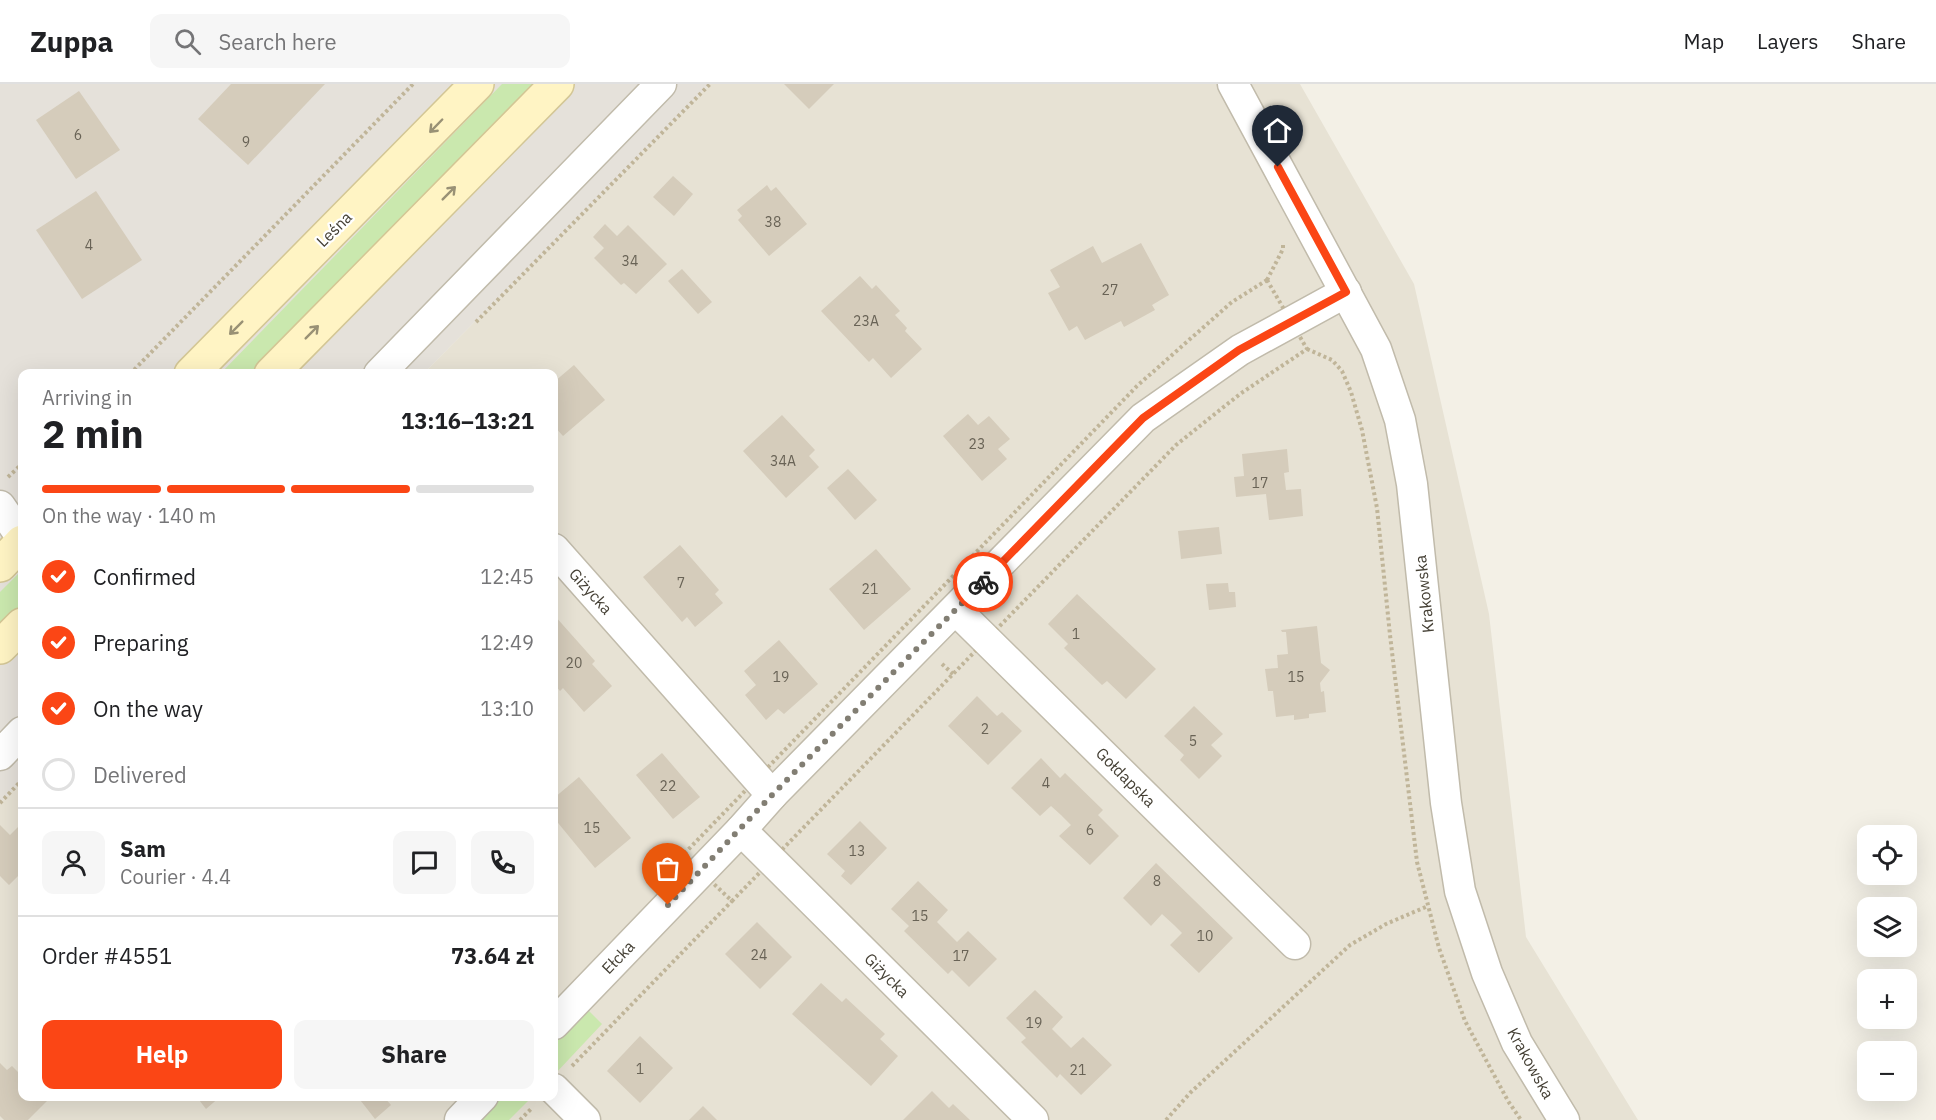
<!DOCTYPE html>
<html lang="en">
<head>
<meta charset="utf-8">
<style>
  body { margin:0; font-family:"IBM Plex Sans",sans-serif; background:#f6f6f6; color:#202124; height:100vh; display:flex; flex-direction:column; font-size:22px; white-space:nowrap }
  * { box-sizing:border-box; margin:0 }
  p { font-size:20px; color:#757577 }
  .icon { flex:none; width:33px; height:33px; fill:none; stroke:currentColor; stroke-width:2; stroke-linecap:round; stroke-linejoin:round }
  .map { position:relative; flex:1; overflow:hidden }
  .side { position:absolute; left:18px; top:285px; width:540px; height:732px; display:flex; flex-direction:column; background:#fff; border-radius:12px; box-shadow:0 6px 24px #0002 }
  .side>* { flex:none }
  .tools { position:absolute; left:1857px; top:741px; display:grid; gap:12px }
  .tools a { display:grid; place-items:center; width:60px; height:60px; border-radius:12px; background:#fff; box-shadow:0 6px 24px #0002; font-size:30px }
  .pin { position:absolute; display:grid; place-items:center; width:51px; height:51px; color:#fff; margin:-62px -26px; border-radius:50% 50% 50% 0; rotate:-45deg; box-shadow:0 0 6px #0007 }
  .pin .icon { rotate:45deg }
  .courier { position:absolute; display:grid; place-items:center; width:60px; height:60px; margin:-30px; border:4px solid #fb4615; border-radius:50%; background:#fff; color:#222; box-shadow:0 2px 8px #0007 }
  .headline em { font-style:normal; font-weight:700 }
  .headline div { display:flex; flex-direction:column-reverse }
  .headline { display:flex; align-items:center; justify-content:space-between; height:102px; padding:0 24px }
  h1 { font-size:39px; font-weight:700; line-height:45px }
  .bar { display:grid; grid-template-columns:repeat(4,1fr); gap:9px 6px; align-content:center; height:72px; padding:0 24px }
  .bar i { height:8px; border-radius:4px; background:#e0e0e0 }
  .bar .current { background:#fb4615 }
  .bar p { grid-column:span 4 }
  .line { display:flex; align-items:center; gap:15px; padding:0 24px; border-top:2px solid #e0e0e0 }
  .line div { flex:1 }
  .round { display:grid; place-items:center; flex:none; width:63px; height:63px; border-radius:12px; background:#f6f6f6 }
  ol { padding:0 24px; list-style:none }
  li { display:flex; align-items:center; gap:18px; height:66px }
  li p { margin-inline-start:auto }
  li .icon { padding:6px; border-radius:50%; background:#fb4615; color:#fff; stroke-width:4 }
  li:last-child { color:#757577 }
  li i { width:33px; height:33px; border:3px solid #e0e0e0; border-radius:50% }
  .primary-button { display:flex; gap:12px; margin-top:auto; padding:12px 24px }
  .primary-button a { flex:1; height:69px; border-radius:12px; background:#fb4615; color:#fff; font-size:24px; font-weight:700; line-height:69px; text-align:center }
  .primary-button a+a { background:#f6f6f6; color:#202124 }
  header { display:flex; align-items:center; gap:36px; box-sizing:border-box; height:84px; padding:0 30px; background:#fff; border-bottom:2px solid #e0e0e0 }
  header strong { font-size:28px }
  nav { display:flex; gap:33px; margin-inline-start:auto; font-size:21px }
  .search { width:420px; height:54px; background:#f6f6f6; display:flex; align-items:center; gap:15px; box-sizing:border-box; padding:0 21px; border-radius:12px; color:#757577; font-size:22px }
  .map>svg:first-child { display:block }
  .residential { fill:#e7e2d4 }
  .industrial { fill:#e5e1da }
  .green { fill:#cae8ae }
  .building { fill:#d5ccbb }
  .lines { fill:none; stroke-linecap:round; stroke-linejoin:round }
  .street-casing { stroke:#c1bbab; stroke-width:33 }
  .secondary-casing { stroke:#d3c695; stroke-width:36 }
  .path { stroke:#c0b599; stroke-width:4; stroke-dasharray:3 3; stroke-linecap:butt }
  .street { stroke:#fff; stroke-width:30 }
  .secondary { stroke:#fff4c4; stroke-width:33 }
  .oneway { stroke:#999175 }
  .done { stroke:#827e73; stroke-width:6; stroke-dasharray:0 10.8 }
  .route { stroke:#fb4615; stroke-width:8 }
  .labels { text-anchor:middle; stroke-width:4.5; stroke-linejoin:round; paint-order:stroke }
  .number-label { font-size:14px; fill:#696356 }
  .street-label { font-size:16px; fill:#454035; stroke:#fff }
</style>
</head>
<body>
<header>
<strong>Zuppa</strong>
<div class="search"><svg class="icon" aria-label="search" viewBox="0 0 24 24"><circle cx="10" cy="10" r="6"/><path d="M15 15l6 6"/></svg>Search here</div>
<nav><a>Map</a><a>Layers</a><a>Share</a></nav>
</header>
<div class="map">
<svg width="1936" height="1036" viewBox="0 0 1936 1036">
  <rect width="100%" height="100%" fill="#f3f0e6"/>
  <polygon class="residential" points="710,0 1300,0 1414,200 1489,530 1526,853 1638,1036 0,1036 0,719 22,696 22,1012 554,1012 554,290 424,289"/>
  <polygon class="industrial" points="0,0 710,0 424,289 22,290 22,696 0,719"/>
  <g class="green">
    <polygon points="502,0 536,0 253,289 220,290"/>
    <polygon points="22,486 22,520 0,542 0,508"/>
    <polygon points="586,924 602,940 554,991 554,959"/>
    <polygon points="502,1013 532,1013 509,1036 479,1036"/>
  </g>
  <g class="building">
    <polygon points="231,0 325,0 248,81 198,35"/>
    <polygon points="784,0 834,0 809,25"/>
    <polygon points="79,7 120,66 76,95 36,36"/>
    <polygon points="673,92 693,110 674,132 653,113"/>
    <polygon points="767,101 771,107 776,103 807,140 769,172 738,136 742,132 737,126"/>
    <polygon points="96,107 142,176 82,215 36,146"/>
    <polygon points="605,140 617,152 628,141 667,180 636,210 624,199 621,201 594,174 604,164 593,153"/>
    <polygon points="1141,159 1169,211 1152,221 1155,226 1124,243 1121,237 1085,256 1077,242 1069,247 1048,209 1060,203 1050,186 1093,162 1102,179"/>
    <polygon points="682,185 712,218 698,230 668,197"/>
    <polygon points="860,192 872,205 876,201 900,227 895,231 907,244 905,247 922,265 891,294 873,274 869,278 821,227"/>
    <polygon points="574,281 605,316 563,352 554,342 554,298"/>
    <polygon points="968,330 978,341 989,332 1010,355 998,365 1007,375 982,397 943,352"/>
    <polygon points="782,331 815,366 809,372 819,383 786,414 743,367"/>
    <polygon points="1287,365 1289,388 1284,389 1286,406 1301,405 1303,432 1269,436 1266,410 1236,413 1234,393 1244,392 1242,370"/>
    <polygon points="848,385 877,416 855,436 827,404"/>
    <polygon points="1219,443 1222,470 1181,475 1178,447"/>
    <polygon points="680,461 719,506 715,510 723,519 695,543 687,533 682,538 643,493"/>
    <polygon points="876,465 911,505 864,546 829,505"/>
    <polygon points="1228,499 1229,508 1235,508 1236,523 1209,526 1206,500"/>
    <polygon points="1077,510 1156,585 1126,615 1107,597 1102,601 1064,564 1068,560 1048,540"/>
    <polygon points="554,531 595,577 592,580 612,602 584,628 563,604 560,607 554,600"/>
    <polygon points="1317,542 1321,579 1330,586 1320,599 1321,608 1324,607 1326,628 1309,630 1309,634 1294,636 1294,631 1276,633 1273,607 1268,607 1265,585 1278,584 1277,571 1288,570 1286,548 1282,548 1281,546"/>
    <polygon points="779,556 818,600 784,630 778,625 766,636 745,611 756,601 744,587"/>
    <polygon points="977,612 997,632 1002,628 1022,647 988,681 948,642"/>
    <polygon points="1194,622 1223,650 1211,661 1222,672 1199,695 1180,676 1184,671 1164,652"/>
    <polygon points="662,669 700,713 673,735 636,691"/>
    <polygon points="1041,674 1060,694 1065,689 1103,726 1098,731 1119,752 1090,781 1059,752 1071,741 1061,731 1051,722 1040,732 1011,704"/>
    <polygon points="579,693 631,754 595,784 554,734 554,714"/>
    <polygon points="860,737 887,764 851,801 841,792 845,787 827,770"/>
    <polygon points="22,739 22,788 9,801 0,792 0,741 10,751"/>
    <polygon points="1156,779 1233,854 1199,889 1170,861 1182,849 1174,841 1162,830 1151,842 1123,814"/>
    <polygon points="918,797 948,826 937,838 957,858 968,847 997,875 969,903 952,886 948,890 904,847 909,842 891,825"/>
    <polygon points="757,838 792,873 760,905 725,870"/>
    <polygon points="821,899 842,918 846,914 885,950 880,955 898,972 871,1002 792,930"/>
    <polygon points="1035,906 1063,933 1052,945 1071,964 1083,953 1112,981 1081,1011 1060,990 1057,994 1021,958 1026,954 1006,934"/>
    <polygon points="640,952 673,984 640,1019 607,987"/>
    <polygon points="0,979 7,986 12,982 22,992 22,1012 43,1012 47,1017 28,1036 4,1036 0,1032"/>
    <polygon points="932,1007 949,1024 953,1020 970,1036 903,1036"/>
    <polygon points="196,1012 221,1012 206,1025"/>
    <polygon points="357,1012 383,1012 391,1021 375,1035"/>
    <polygon points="703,1022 717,1036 689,1036"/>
  </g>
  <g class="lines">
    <defs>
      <g id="street">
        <polyline points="1233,0 1376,265 1400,336 1412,400 1446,719 1460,807 1487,889 1517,959 1564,1036"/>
        <polyline points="379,290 661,0"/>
        <polyline points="0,422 22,454"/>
        <polyline points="554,465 772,711"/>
        <polyline points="956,526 1295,860"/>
        <polyline points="0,671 22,648"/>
        <polyline points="741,746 1033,1036"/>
        <polyline points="554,940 741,746 772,711 1143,334 1240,266 1346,208"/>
        <polyline points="554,1005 585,1036"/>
        <polyline points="460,1036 483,1012"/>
      </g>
      <g id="secondary">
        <polyline points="191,290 477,0"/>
        <polyline points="271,290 557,0"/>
        <polyline points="0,481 22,458"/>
        <polyline points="0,563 22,541"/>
      </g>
    </defs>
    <use href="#street" class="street-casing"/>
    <use href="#secondary" class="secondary-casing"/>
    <g class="path">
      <polygon points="1267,196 1307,265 1240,310 1176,361 732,817 683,771 1137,302 1232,218"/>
      <polyline points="1267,196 1283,165 1283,159"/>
      <polyline points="476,238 710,0"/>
      <polyline points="1307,265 1332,276 1342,287 1351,308 1362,346 1377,424 1390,551 1417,778 1439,864 1465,937 1508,1017 1521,1036"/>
      <polyline points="130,290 413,0"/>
      <polyline points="8,393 22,380"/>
      <polyline points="942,580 953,590"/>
      <polyline points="0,719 22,696"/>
      <polyline points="572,982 732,817"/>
      <polyline points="520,1036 532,1024"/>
      <polyline points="1166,1036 1190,1009 1350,861 1386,840 1428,822"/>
    </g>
    <use href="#street" class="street"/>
    <use href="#secondary" class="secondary"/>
  </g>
  <defs><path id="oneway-shaft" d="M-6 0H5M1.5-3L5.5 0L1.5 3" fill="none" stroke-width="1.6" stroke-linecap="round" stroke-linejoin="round" transform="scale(1.5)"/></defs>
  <g class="oneway">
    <use href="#oneway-shaft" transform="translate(436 42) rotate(134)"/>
    <use href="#oneway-shaft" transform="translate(449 109) rotate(-45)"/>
    <use href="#oneway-shaft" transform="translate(236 244) rotate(135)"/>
    <use href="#oneway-shaft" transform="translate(312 248) rotate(-45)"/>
  </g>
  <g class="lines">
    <polyline class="done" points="668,821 772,711 983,498"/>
    <polyline class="route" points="983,498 1143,334 1239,266 1346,208 1278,83"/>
  </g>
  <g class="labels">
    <g class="number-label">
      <text x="78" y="56">6</text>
      <text x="246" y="63">9</text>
      <text x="773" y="143">38</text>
      <text x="89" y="166">4</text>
      <text x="630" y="182">34</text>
      <text x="1110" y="211">27</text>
      <text x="866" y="242">23A</text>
      <text x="977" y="365">23</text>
      <text x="783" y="382">34A</text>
      <text x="1260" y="404">17</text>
      <text x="681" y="504">7</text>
      <text x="870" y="510">21</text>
      <text x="1076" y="555">1</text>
      <text x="574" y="584">20</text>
      <text x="781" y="598">19</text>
      <text x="1296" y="598">15</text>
      <text x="985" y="650">2</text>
      <text x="1193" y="662">5</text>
      <text x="1046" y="704">4</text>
      <text x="668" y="707">22</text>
      <text x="592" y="749">15</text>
      <text x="1090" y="751">6</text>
      <text x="857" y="772">13</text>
      <text x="1157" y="802">8</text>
      <text x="920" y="837">15</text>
      <text x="1205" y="857">10</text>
      <text x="759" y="876">24</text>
      <text x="961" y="877">17</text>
      <text x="1034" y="944">19</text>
      <text x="640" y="990">1</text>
      <text x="1078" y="991">21</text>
    </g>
    <g class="street-label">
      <text transform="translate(334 145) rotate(-45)" y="6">Leśna</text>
      <text transform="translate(591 507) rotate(48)" y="6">Giżycka</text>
      <text transform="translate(1424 510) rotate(-96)" y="6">Krakowska</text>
      <text transform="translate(1126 693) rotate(45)" y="6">Gołdapska</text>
      <text transform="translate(618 873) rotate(-46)" y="6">Ełcka</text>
      <text transform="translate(887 891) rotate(45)" y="6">Giżycka</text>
      <text transform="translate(1531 979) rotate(61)" y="6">Krakowska</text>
    </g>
  </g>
</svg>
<div class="tools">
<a><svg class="icon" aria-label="locate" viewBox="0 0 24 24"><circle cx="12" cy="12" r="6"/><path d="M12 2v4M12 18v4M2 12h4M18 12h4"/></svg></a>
<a><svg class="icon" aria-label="layers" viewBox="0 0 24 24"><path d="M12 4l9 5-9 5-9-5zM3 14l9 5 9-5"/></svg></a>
<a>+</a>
<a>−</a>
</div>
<div class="pin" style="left:668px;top:821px;background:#ea580c"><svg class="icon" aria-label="bag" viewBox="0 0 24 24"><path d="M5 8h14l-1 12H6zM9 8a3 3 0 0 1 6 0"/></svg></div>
<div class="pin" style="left:1278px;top:83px;background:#1f2937"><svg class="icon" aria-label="home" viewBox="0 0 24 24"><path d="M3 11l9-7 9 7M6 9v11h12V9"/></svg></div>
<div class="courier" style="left:983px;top:498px"><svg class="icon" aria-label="bike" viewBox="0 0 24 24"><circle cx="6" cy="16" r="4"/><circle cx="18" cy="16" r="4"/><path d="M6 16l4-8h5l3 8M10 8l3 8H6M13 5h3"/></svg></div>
<section class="side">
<div class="headline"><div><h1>2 min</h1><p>Arriving in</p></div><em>13:16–13:21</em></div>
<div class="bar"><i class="current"></i><i class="current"></i><i class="current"></i><i></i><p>On the way · 140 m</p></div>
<ol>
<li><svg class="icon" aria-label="check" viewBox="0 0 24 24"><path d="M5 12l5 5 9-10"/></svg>Confirmed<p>12:45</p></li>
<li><svg class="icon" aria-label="check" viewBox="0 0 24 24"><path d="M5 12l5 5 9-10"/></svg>Preparing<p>12:49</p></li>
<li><svg class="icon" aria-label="check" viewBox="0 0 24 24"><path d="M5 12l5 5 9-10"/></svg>On the way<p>13:10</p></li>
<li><i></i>Delivered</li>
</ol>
<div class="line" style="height:108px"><a class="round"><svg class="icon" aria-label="person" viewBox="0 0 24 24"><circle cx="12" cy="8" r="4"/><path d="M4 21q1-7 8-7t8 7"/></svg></a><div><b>Sam</b><p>Courier · 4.4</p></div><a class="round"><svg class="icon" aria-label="chat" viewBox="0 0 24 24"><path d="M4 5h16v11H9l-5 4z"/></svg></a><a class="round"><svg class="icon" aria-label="phone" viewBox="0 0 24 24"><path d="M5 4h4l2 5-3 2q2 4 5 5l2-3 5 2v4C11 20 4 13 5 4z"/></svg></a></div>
<div class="line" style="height:78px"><div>Order #4551</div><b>73.64 zł</b></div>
<div class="primary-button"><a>Help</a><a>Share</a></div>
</section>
</div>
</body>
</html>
